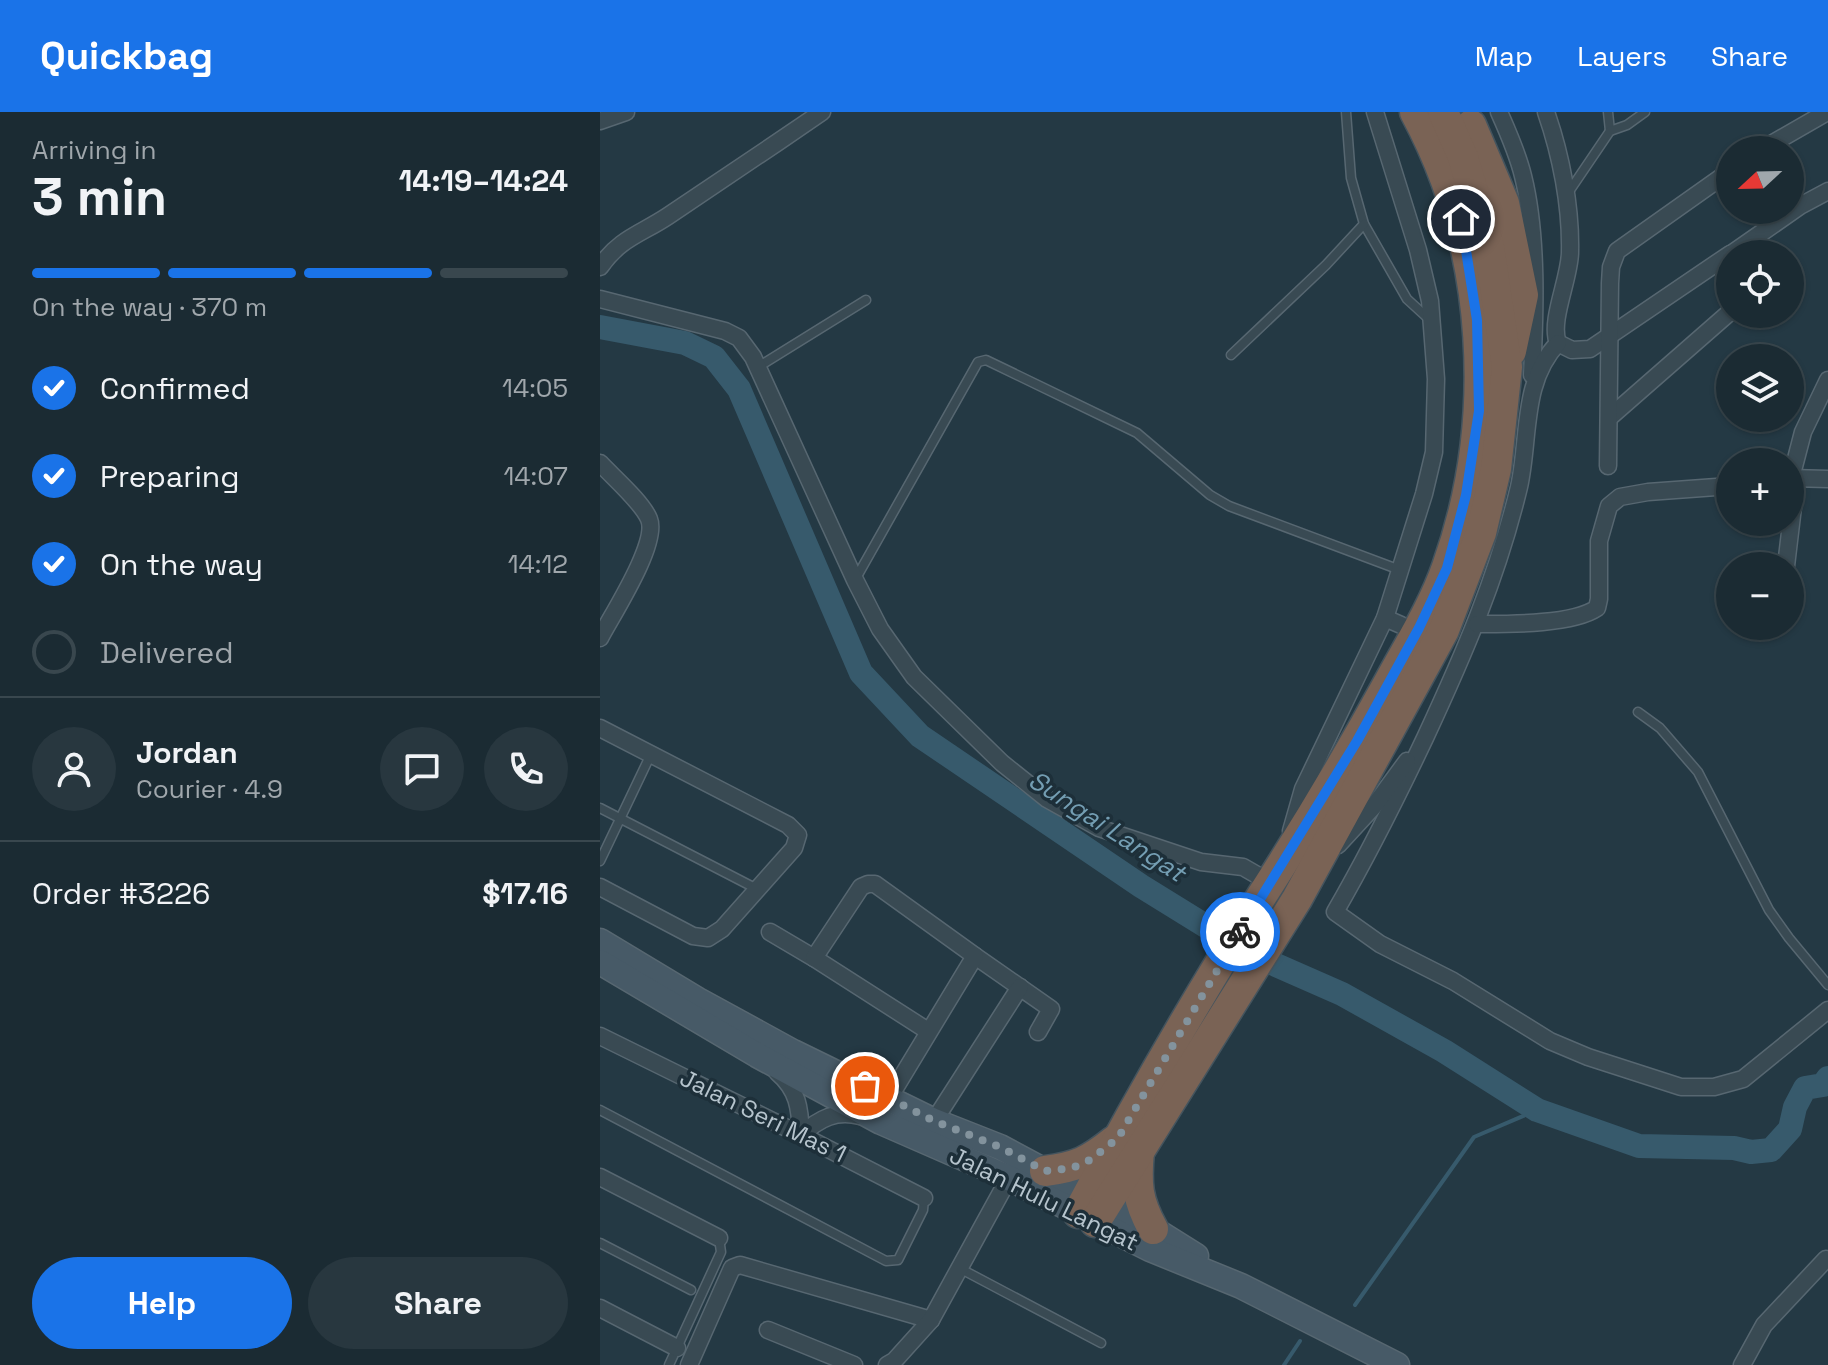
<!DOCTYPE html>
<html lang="en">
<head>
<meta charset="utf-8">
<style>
  body { margin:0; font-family:"Space Grotesk",sans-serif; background:#28373f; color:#f1f3f6; height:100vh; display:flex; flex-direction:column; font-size:30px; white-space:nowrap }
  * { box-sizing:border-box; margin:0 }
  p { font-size:26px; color:#a0a7ac }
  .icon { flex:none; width:44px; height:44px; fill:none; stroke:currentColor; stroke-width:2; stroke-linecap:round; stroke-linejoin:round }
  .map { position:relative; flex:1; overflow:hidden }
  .panel { display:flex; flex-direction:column; background:#1b2b33; width:600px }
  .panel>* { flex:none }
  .needle { width:52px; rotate:248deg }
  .tools { position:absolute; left:1116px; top:24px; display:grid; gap:16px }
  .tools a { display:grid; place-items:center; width:88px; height:88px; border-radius:50%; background:#1b2b33; box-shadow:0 2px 6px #0004,0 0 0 2px #39474e; font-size:40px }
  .pin { position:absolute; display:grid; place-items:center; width:68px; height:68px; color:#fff; margin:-34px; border:4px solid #fff; border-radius:50%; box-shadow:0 2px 8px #0007 }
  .courier { position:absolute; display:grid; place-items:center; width:80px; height:80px; margin:-40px; border:6px solid #1a73e8; border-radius:50%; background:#fff; color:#222; box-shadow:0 2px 10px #0007 }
  .overview em { font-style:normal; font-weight:800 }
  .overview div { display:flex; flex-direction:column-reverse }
  .overview { display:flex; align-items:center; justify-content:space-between; height:136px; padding:0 32px }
  h1 { font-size:52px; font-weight:800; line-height:60px }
  .bar { display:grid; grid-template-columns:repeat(4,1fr); gap:12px 8px; align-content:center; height:96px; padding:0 32px }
  .bar i { height:10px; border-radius:6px; background:#39474e }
  .bar .selected { background:#1a73e8 }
  .bar p { grid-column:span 4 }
  .line { display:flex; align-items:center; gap:20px; padding:0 32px; border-top:2px solid #39474e }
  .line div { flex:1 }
  .round { display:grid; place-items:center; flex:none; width:84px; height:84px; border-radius:42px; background:#28373f }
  ol { padding:0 32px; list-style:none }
  li { display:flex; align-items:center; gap:24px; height:88px }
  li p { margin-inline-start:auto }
  li .icon { padding:8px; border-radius:50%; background:#1a73e8; color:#fff; stroke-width:4 }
  li:last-child { color:#a0a7ac }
  li i { width:44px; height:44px; border:4px solid #39474e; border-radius:50% }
  .primary-button { display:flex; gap:16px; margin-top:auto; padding:16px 32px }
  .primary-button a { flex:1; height:92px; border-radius:48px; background:#1a73e8; color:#fff; font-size:32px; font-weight:800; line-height:92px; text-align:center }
  .primary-button a+a { background:#28373f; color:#f1f3f6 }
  header { display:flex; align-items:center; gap:48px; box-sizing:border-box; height:112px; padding:0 40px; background:#1a73e8; color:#fff }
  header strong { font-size:38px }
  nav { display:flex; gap:44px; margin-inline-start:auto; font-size:28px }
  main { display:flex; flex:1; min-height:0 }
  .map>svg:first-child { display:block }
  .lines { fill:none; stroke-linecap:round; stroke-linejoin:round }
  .stream { stroke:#375a6c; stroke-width:4 }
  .river { stroke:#375a6c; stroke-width:24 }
  .service-casing { stroke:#576771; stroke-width:11 }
  .minor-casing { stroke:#576771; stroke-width:19 }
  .secondary-casing { stroke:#576771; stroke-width:27 }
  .motorway-casing { stroke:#44545e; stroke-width:33 }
  .service { stroke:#394a53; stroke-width:8 }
  .minor { stroke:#394a53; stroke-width:16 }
  .secondary { stroke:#475a67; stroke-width:24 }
  .motorway { stroke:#7a6355; stroke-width:30 }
  .done { stroke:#83939d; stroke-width:8; stroke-dasharray:0 14.4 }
  .route { stroke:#1a73e8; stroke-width:10 }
  .labels { text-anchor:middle; stroke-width:7; stroke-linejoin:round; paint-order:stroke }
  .street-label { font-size:24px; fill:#b6c4cd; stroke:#1d2f39 }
  .water-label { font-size:26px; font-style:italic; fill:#749eb3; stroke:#1d2f39 }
</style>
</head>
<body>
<header>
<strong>Quickbag</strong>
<nav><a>Map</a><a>Layers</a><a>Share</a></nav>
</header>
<main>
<section class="panel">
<div class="overview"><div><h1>3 min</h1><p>Arriving in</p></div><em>14:19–14:24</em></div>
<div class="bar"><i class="selected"></i><i class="selected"></i><i class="selected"></i><i></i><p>On the way · 370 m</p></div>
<ol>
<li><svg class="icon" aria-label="check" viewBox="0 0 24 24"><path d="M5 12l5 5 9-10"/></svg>Confirmed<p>14:05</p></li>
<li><svg class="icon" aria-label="check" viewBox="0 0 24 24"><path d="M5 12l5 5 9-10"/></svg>Preparing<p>14:07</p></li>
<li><svg class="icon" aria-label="check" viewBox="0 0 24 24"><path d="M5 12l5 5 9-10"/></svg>On the way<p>14:12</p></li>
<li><i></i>Delivered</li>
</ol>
<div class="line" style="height:144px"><a class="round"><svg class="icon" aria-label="person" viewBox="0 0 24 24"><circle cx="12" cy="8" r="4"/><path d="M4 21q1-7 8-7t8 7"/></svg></a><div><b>Jordan</b><p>Courier · 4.9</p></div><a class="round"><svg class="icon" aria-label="chat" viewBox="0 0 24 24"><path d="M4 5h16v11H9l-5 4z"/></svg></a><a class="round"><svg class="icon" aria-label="phone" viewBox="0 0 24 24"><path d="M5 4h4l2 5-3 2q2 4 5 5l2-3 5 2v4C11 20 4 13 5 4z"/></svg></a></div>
<div class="line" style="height:104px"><div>Order #3226</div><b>$17.16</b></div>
<div class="primary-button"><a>Help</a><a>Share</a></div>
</section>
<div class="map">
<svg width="1228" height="1253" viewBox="0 0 1228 1253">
  <rect width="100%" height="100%" fill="#243944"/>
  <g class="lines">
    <g class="stream">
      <polyline points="755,1193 874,1025 937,998"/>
      <polyline points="684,1253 700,1229"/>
    </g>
    <polyline class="river" points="0,215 85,231 114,245 139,277 261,561 320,624 541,774 651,842 742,882 844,939 937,998 1039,1034 1134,1036 1151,1040 1171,1038 1190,1017 1195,995 1205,976 1223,973 1228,966"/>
    <defs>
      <g id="service">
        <polyline points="746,0 751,66 764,112 807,187 831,209"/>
        <polyline points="1008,0 1010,19"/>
        <polyline points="968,81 1010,19 1027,13 1045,0"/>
        <polyline points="631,243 726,153 764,112"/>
        <polyline points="158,255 266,188"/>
        <polyline points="255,468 378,250 386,248 537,321 610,383 629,394 800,458"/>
        <polyline points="1038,600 1060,616 1098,660 1169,798 1189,826 1228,873"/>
        <polyline points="0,696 157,777"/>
        <polyline points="0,749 51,642"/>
        <polyline points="0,998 286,1149 298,1148 323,1098 324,1086"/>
        <polyline points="0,1131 91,1178"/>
        <polyline points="361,1157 501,1231"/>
        <polyline points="69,1253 121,1140 119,1126"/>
      </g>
      <g id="minor">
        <path d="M899 0C908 20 918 43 923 64 938 124 935 202 932 263"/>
        <path d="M946 0C961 43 971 94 970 140 970 166 949 209 958 231L972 238 990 237 1130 142"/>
        <polyline points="0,9 26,0"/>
        <polyline points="1161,38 1227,0"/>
        <polyline points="1131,142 1200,94 1228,79"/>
        <path d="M0 155C20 126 41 122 68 104 120 69 171 35 222 0"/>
        <polyline points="0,187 125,219 139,226 153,245 255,468 280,517 314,565 402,651 447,687 499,716 601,750 643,755 671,771"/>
        <path d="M958 231C921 270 930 326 919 375 897 466 864 542 825 626 797 685 768 743 735 800L780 832 853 869 950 929 988 945 1081 975H1114L1143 967 1228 898"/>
        <polyline points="1010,305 1130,200"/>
        <path d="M0 351C14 366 42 390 49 407 59 431 12 503 0 526"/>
        <polyline points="1008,354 1010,171 1011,155 1017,139 1130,59"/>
        <polyline points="1190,366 1228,367"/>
        <polyline points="1186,454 1193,395 1191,366 1203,320 1228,268"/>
        <polyline points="785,506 801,513"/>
        <path d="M877 512C907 512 972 513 997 496L999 487V429L1009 394 1020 385 1048 380 1130 374"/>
        <polyline points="0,616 188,713 198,723 194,736 122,817 108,826 93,824 0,775"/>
        <polyline points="691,719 703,677 785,506 824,382 834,340 836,267 830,189 818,138 775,0"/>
        <polyline points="738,733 774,694 807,649"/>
        <polyline points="170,820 214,846"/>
        <polyline points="375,844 451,897 438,920"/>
        <polyline points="0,924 201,1023 324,1086"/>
        <path d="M177 960C198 978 200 996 201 1023"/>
        <polyline points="289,986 375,844 275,772 268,772 261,775 214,846 328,919"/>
        <polyline points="334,1009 420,875"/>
        <path d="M201 1023C220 1006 236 998 260 1004"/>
        <polyline points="0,1065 119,1126"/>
        <polyline points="0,1196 77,1236"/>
        <polyline points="168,1218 254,1253"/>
        <polyline points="89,1253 132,1156 140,1153 331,1208"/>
        <polyline points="287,1253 294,1249 331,1208 409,1066"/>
        <polyline points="1142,1253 1164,1213 1226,1147"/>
      </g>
      <g id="secondary">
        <polyline points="0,829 98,888 193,940 334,1009 400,1035 553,1117 596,1144"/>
        <polyline points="0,850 157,943 281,1010 409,1066 550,1137 641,1174 797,1253"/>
      </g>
      <g id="motorway">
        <polyline points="871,13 904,91 923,183 911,239"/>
        <path d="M539 1039C536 1072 537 1088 553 1117"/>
        <path d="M445 1059C477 1055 489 1049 514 1029"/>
        <path d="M478 1101C535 994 596 887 661 785 706 715 749 643 789 570 809 533 833 495 847 455 899 309 889 137 815 0"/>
        <polyline points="495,1110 697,787 844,518 881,421 896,357 907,255 889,134 863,45 843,0"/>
      </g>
    </defs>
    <use href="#service" class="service-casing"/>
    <use href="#minor" class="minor-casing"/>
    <use href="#secondary" class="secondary-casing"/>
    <use href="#motorway" class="motorway-casing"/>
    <use href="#service" class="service"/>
    <use href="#minor" class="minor"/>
    <use href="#secondary" class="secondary"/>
    <use href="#motorway" class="motorway"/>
  </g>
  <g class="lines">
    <polyline class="done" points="265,974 334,1009 400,1035 445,1059 472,1056 490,1048 518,1026 640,820"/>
    <polyline class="route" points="640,820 757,629 819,516 847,456 866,383 879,299 877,208 861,107"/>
  </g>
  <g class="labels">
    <g class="street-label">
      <text transform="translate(163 1004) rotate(26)" y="8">Jalan Seri Mas 1</text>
      <text transform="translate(444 1087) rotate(26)" y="8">Jalan Hulu Langat</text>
    </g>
    <g class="water-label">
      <text transform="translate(507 714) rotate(33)" y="9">Sungai Langat</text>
    </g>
  </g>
</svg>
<div class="tools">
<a><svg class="needle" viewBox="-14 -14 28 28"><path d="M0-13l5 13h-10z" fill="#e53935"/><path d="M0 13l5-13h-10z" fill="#a0a7ac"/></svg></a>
<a><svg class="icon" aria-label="locate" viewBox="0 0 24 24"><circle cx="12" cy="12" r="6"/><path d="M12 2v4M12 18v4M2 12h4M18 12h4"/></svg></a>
<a><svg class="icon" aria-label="layers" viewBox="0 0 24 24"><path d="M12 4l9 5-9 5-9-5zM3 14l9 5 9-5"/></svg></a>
<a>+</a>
<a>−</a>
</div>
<div class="pin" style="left:265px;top:974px;background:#ea580c"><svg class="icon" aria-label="bag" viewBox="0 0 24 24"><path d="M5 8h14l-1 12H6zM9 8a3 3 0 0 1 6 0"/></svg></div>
<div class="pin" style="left:861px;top:107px;background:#1f2937"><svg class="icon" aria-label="home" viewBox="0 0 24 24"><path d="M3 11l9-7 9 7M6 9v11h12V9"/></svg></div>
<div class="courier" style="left:640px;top:820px"><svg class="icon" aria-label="bike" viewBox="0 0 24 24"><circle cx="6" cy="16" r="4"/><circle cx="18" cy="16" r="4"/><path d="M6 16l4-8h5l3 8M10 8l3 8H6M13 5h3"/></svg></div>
</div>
</main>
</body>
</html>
